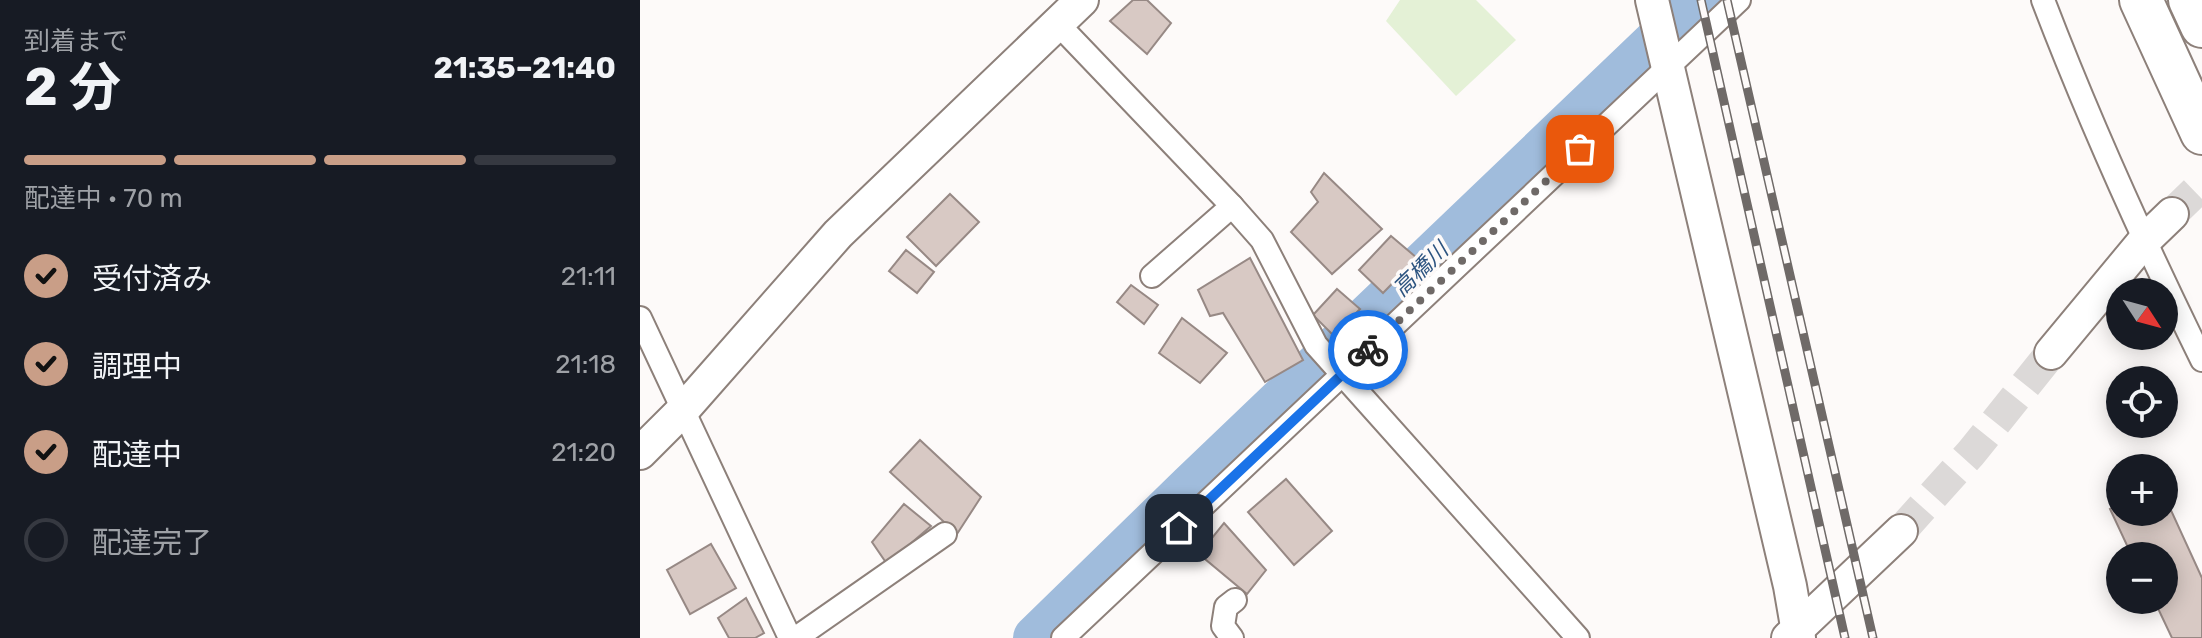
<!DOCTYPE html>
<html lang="ja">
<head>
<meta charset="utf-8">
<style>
  body { margin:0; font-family:Rubik,"Noto Sans JP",sans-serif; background:#242831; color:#f1f3f6; height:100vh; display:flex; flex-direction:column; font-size:30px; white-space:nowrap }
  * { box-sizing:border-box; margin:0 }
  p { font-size:26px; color:#9ea1a6 }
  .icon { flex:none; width:44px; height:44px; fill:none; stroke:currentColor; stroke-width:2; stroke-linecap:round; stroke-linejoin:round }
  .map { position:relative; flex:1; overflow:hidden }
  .details { display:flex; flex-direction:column; background:#171b24; width:640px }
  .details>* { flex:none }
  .needle { width:52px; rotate:126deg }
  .fabs { position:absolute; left:1466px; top:278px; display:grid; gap:16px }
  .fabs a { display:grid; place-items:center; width:72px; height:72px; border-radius:50%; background:#171b24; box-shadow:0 4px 20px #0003; font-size:40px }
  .pin { position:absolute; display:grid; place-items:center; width:68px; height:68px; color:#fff; margin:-34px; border-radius:16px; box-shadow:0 4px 12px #0006 }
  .courier { position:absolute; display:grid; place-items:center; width:80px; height:80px; margin:-40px; border:6px solid #1a73e8; border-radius:50%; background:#fff; color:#222; box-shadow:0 2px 10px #0007 }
  .head em { font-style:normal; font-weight:700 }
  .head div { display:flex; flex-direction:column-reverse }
  .head { display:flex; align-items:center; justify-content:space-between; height:136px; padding:0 24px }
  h1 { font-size:52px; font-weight:700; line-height:60px }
  .bar { display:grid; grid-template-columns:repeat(4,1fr); gap:12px 8px; align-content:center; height:96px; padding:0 24px }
  .bar i { height:10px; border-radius:6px; background:#363941 }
  .bar .selected { background:#c99e87 }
  .bar p { grid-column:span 4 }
  ol { padding:0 24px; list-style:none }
  li { display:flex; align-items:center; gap:24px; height:88px }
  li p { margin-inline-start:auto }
  li .icon { padding:8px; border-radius:50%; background:#c99e87; color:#111; stroke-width:4 }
  li:last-child { color:#9ea1a6 }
  li i { width:44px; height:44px; border:4px solid #363941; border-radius:50% }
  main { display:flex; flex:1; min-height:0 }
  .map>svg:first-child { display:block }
  .green { fill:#e4f1d6 }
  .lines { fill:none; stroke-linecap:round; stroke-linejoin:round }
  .river { stroke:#a0bcdc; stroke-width:46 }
  .building { fill:#d8c9c4; stroke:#978985; stroke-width:2 }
  .secondary-tunnel { stroke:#dcd9d8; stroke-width:32; stroke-dasharray:32 16; stroke-linecap:butt }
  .street-casing { stroke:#8d807a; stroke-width:26 }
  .secondary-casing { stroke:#8d807a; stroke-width:36 }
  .highway-casing { stroke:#8d807a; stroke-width:46 }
  .street { stroke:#fff; stroke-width:22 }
  .secondary { stroke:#fff; stroke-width:32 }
  .highway { stroke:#fff; stroke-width:42 }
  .rail-casing { stroke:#6f6a68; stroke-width:9 }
  .rail { stroke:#fdfaf9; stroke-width:6; stroke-dasharray:18; stroke-linecap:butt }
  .done { stroke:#6f6a68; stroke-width:8; stroke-dasharray:0 14.4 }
  .route { stroke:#1a73e8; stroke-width:10 }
  .labels { text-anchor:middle; stroke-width:7; stroke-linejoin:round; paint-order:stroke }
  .water-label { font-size:22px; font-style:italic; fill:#2d5480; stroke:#fdfaf9 }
</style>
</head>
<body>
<main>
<section class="details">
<div class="head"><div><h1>2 分</h1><p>到着まで</p></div><em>21:35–21:40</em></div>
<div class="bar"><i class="selected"></i><i class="selected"></i><i class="selected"></i><i></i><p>配達中 · 70 m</p></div>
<ol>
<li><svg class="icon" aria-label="check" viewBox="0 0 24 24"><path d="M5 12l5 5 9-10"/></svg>受付済み<p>21:11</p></li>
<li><svg class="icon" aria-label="check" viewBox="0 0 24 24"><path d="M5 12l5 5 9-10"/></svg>調理中<p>21:18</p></li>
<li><svg class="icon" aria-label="check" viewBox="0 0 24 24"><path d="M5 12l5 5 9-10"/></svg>配達中<p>21:20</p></li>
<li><i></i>配達完了</li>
</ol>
</section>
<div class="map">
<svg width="1562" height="638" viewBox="0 0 1562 638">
  <rect width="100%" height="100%" fill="#fdfaf9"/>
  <polygon class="green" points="760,0 836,0 876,40 816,96 746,21"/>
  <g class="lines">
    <polyline class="river" points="396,638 551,487 1060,0"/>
  </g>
  <g class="building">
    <polygon points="493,0 507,0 531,23 507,54 470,21"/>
    <polygon points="684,173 742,229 692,274 651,232 678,202 671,192"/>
    <polygon points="310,194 339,222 296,266 267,237"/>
    <polygon points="751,236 777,258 743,293 719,270"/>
    <polygon points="266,250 294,272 277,293 249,271"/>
    <polygon points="610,258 663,360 625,382 583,313 570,316 558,290"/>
    <polygon points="491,285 518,305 504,324 477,302"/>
    <polygon points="697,289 720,309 694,336 673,315"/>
    <polygon points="542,318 587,353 560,383 519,353"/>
    <polygon points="280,440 341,497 317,534 250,472"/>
    <polygon points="646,479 692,531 654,565 608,512"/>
    <polygon points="1524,495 1562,578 1562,638 1532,638 1514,600 1524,600 1524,556 1492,556 1470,509 1480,504 1480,512 1524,512"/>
    <polygon points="264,504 291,526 247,564 232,542"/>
    <polygon points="584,523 626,570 607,594 559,554"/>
    <polygon points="71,544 96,588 50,614 27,570"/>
    <polygon points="106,598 124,633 115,638 89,638 78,618"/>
  </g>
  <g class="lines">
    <g class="secondary-tunnel">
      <polyline points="1532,214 1562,185"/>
      <polyline points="1261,531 1331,453 1411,353"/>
    </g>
    <defs>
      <g id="street">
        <path d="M1403 0C1450 123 1504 242 1562 360"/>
        <polyline points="418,24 592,206 512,276"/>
        <polyline points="592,206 622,240 676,345 938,638"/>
        <polyline points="0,318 150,638"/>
        <polyline points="156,638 305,534"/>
        <polyline points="423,638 1099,0"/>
        <polyline points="592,638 583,626 586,607 595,600"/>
      </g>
      <g id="secondary">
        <polyline points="1012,0 1150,586 1159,638"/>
        <polyline points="1411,353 1504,241 1532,214"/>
        <polyline points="0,453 43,410 198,234 442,0"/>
        <polyline points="1148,638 1261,531"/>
      </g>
      <g id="highway">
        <polyline points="1501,0 1562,133"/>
        <polyline points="1550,0 1562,26"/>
      </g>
    </defs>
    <use href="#street" class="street-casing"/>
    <use href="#secondary" class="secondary-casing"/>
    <use href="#highway" class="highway-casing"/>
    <use href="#street" class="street"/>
    <use href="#secondary" class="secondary"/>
    <use href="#highway" class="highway"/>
    <defs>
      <g id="rail">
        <polyline points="1061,0 1205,638"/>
        <polyline points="1087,0 1233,638"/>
      </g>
    </defs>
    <use href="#rail" class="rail-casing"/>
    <use href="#rail" class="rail"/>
  </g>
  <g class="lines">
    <polyline class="done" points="728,350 940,149"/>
    <polyline class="route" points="539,528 728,350"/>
  </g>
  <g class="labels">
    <g class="water-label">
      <text transform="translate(780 269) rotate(-44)" y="8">高橋川</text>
    </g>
  </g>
</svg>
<div class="fabs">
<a><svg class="needle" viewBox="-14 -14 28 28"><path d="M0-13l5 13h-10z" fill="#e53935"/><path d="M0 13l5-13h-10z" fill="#9ea1a6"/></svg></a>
<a><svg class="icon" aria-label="locate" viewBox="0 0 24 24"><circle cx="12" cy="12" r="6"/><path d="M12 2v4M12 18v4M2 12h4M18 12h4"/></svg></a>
<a>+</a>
<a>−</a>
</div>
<div class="pin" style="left:940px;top:149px;background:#ea580c"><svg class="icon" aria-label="bag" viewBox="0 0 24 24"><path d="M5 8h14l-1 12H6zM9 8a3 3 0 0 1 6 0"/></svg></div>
<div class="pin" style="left:539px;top:528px;background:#1f2937"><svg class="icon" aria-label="home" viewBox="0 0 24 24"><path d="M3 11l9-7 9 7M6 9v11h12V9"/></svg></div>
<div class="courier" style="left:728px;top:350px"><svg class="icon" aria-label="bike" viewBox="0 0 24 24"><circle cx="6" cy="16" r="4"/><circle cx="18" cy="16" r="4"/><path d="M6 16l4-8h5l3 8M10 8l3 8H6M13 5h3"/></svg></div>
</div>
</main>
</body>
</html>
